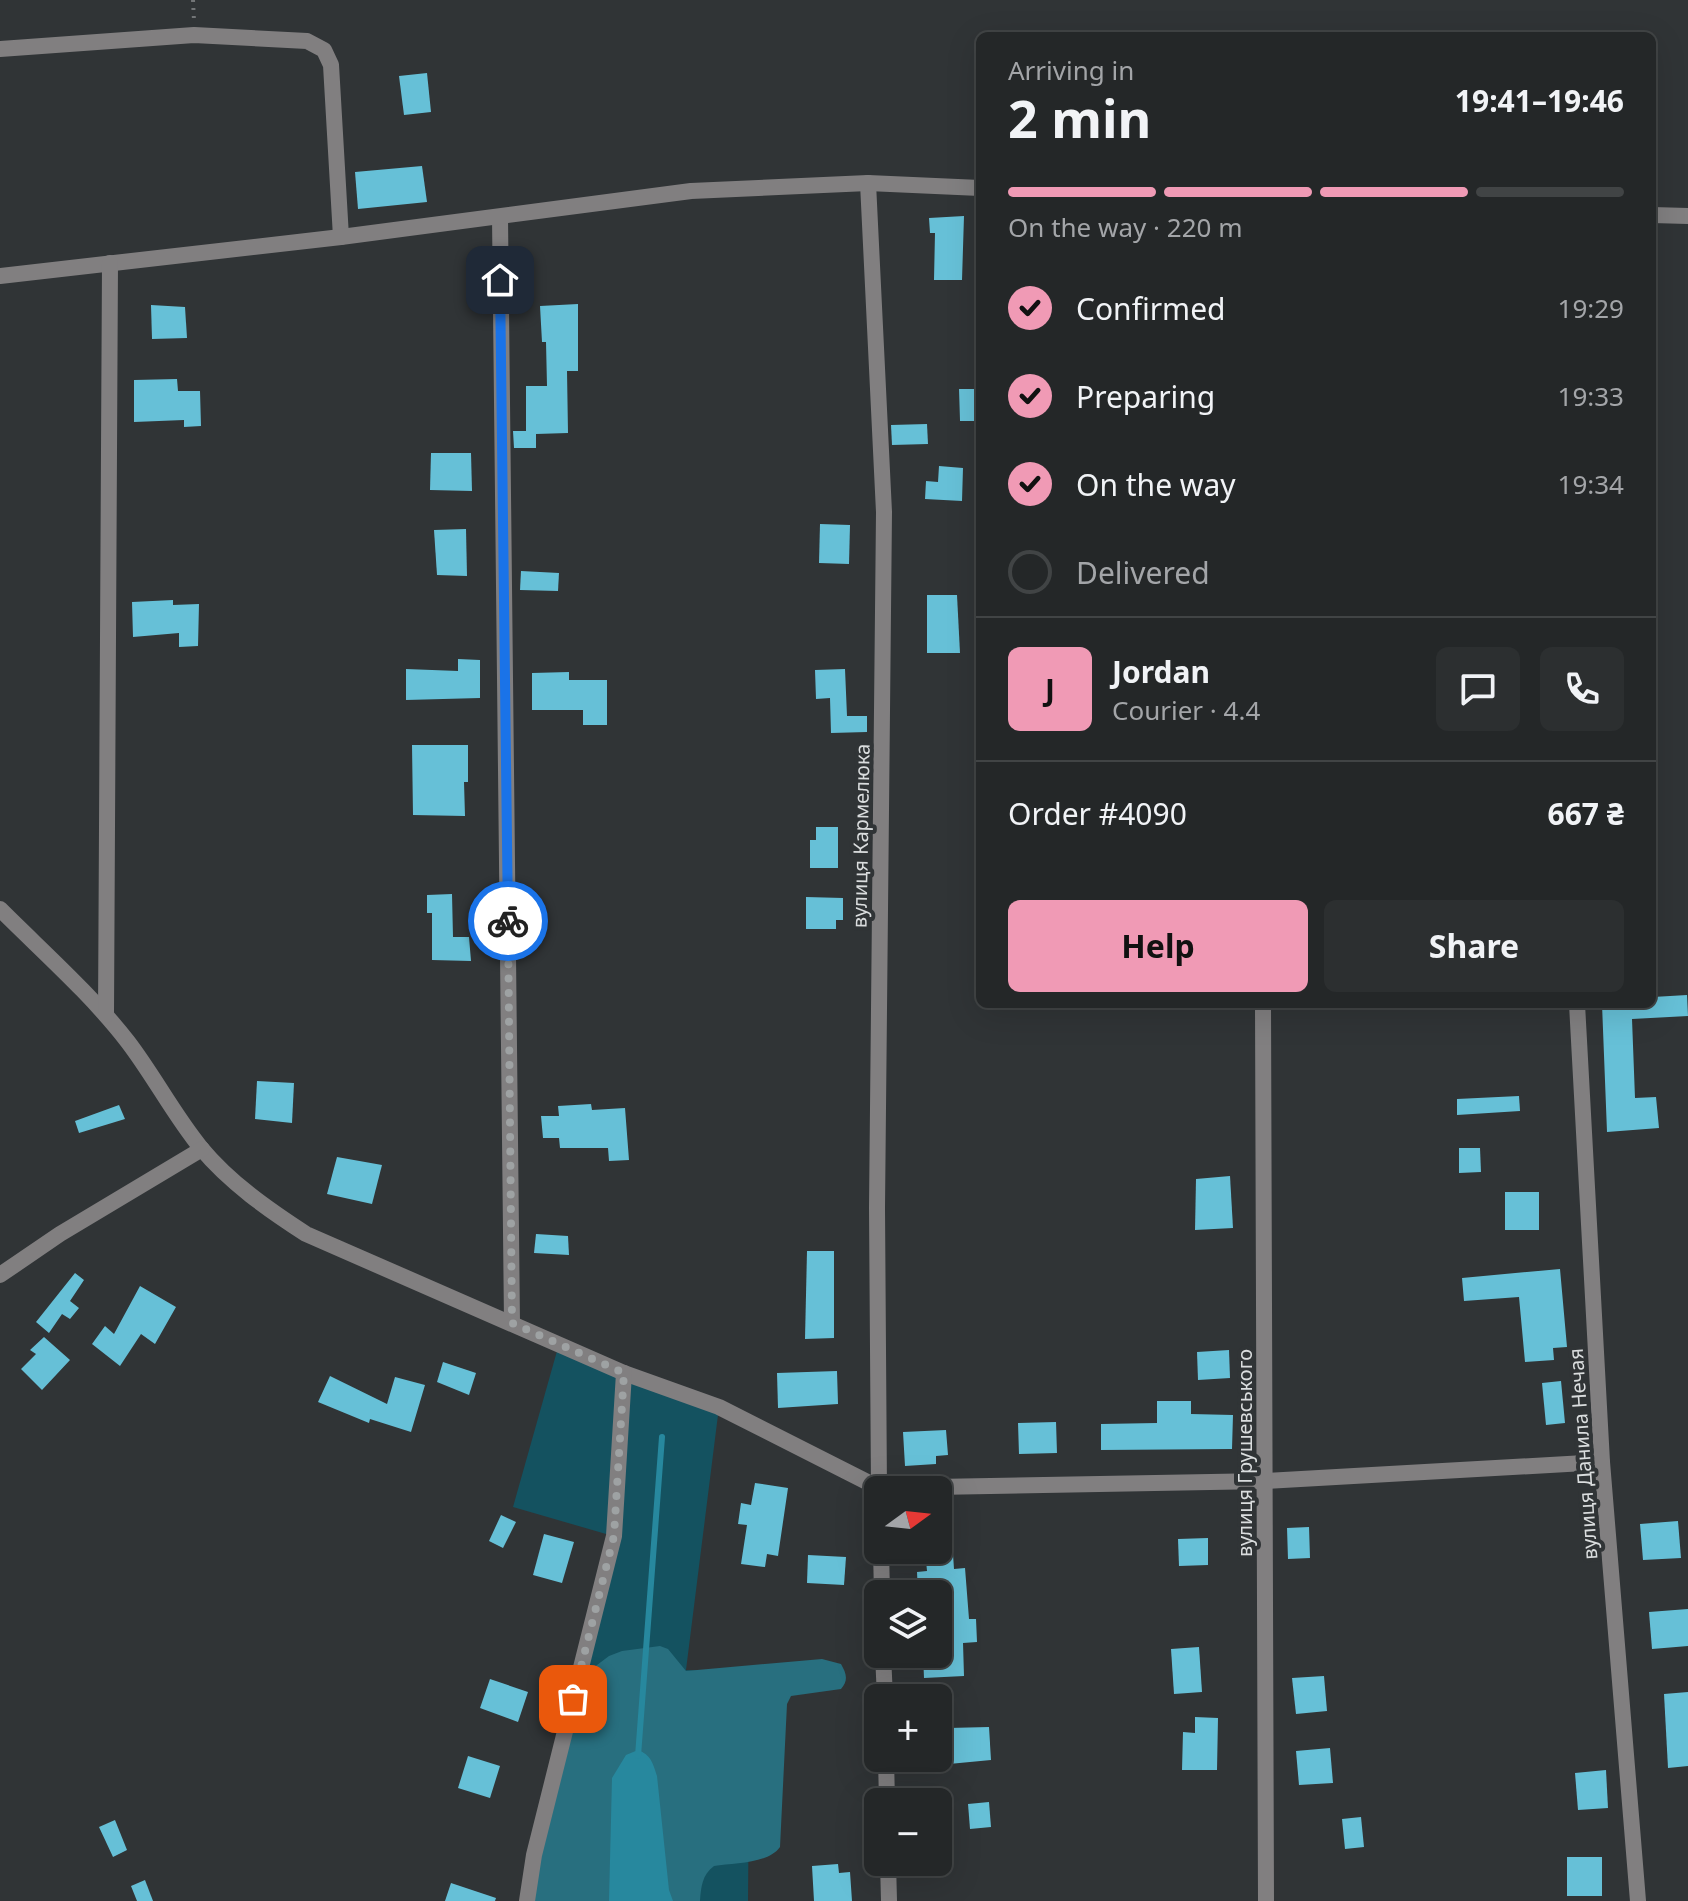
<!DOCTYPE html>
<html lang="en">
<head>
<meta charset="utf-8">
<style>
  body { margin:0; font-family:"Noto Sans",sans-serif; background:#2c2f30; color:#f1f3f6; height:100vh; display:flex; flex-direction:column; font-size:30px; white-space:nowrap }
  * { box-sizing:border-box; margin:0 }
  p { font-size:26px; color:#a3a5a8 }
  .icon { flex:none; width:44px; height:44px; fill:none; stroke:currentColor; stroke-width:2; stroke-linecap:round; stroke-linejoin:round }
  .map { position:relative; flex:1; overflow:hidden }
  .panel { position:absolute; left:976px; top:32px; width:680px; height:976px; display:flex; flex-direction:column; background:#242728; border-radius:12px; box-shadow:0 8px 32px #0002,0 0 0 2px #414445 }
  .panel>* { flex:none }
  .needle { width:52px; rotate:75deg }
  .buttons { position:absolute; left:864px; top:1476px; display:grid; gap:16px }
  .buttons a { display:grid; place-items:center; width:88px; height:88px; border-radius:12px; background:#242728; box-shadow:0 8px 32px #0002,0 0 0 2px #414445; font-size:40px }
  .pin { position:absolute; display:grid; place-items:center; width:68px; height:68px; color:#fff; margin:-34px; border-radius:16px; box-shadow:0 4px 12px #0006 }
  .courier { position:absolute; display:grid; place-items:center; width:80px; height:80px; margin:-40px; border:6px solid #1a73e8; border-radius:50%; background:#fff; color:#222; box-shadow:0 2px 10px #0007 }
  .headline em { font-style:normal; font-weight:700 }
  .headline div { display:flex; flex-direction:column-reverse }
  .headline { display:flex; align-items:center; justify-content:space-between; height:136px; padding:0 32px }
  h1 { font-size:52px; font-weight:700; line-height:60px }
  .bar { display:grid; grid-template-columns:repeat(4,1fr); gap:12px 8px; align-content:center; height:96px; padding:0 32px }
  .bar i { height:10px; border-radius:6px; background:#414445 }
  .bar .on { background:#f09ab5 }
  .bar p { grid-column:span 4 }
  .line { display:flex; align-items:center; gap:20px; padding:0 32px; border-top:2px solid #414445 }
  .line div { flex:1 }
  .round { display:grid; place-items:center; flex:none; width:84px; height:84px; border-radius:12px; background:#2c2f30 }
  ol { padding:0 32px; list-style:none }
  li { display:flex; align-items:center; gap:24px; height:88px }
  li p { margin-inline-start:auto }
  li .icon { padding:8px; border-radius:50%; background:#f09ab5; color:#111; stroke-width:4 }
  li:last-child { color:#a3a5a8 }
  li i { width:44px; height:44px; border:4px solid #414445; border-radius:50% }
  .cta { display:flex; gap:16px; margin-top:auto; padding:16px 32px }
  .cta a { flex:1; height:92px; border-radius:12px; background:#f09ab5; color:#111; font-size:32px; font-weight:700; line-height:92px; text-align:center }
  .cta a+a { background:#2c2f30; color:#f1f3f6 }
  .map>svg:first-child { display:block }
  .green { fill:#145260 }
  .forest { fill:#286f7f }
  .water { fill:#27889e }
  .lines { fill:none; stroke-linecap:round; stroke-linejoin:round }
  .stream { stroke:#27889e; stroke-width:6 }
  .building { fill:#66c0d7 }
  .path { stroke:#727577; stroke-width:4; stroke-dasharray:2 6; stroke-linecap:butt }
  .street { stroke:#817f80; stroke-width:16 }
  .done { stroke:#9ea2a3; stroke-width:8; stroke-dasharray:0 14.4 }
  .route { stroke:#1a73e8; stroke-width:10 }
  .labels { text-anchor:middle; stroke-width:8; stroke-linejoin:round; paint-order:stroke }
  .street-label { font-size:20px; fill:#daddde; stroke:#303436 }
</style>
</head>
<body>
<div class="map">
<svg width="1688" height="1901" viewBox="0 0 1688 1901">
  <rect width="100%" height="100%" fill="#303436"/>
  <polygon class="green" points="559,1344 719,1407 686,1670 750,1672 748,1901 527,1901 613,1536 513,1507"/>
  <path class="forest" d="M660 1646 668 1649 686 1671 822 1659 841 1664C846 1673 849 1680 841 1689L791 1696 787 1704 780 1847C768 1864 734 1863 714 1866 702 1875 701 1887 700 1901H533L534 1855 573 1699 593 1668 609 1656 622 1651Z"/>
  <path class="water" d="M638 1750C651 1755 653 1763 657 1776L669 1890 673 1901H609L612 1778 626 1755Z"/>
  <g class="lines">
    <polyline class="stream" points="638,1756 662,1437"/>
  </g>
  <g class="building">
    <polygon points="427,73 431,112 404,115 399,76"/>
    <polygon points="422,166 427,202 358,209 355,172"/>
    <polygon points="964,216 962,280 934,280 935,233 930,233 929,218"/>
    <polygon points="578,304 578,371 567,371 568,433 536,434 536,448 514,448 513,431 526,431 526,386 547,386 546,342 542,342 540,306"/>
    <polygon points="151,305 185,307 187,338 152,339"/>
    <polygon points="177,379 178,391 200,391 201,426 184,427 184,420 134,422 134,380"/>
    <polygon points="959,389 980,389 980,421 960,421"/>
    <polygon points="927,424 928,444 892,445 891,425"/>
    <polygon points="431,453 471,453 472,491 430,490"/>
    <polygon points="939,466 963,468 962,501 925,499 926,481 938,482"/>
    <polygon points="820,524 850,525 849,564 819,563"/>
    <polygon points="466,529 467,576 437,575 434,530"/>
    <polygon points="521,571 559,573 558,591 520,590"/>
    <polygon points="927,595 957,595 960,653 927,653"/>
    <polygon points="173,600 173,605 199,604 198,646 179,647 179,633 133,637 132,602"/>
    <polygon points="458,659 480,660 480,698 406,700 406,669 458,671"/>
    <polygon points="845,669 847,716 867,716 867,732 831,733 830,698 816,699 815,670"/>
    <polygon points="569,672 569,680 607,680 607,725 583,725 583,710 532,710 532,673"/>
    <polygon points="412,745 468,745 468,782 464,782 465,816 413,815"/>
    <polygon points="816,827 838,827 838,868 810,868 810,840 816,840"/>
    <polygon points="452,894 453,937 469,937 471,961 432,960 432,913 427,913 427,895"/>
    <polygon points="806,897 843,898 843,920 836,920 836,929 806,929"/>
    <polygon points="1687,995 1688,1016 1632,1019 1635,1098 1656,1097 1659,1128 1607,1132 1602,1004 1653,1004 1653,997"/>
    <polygon points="257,1081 294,1083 292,1123 255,1119"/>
    <polygon points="1519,1096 1520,1111 1457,1115 1457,1099"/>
    <polygon points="591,1104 592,1110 625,1108 629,1160 609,1161 608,1148 560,1148 559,1138 543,1138 541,1116 559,1116 558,1106"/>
    <polygon points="119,1105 125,1119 79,1133 75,1121"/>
    <polygon points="1459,1148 1480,1148 1481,1172 1459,1173"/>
    <polygon points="337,1157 382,1165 372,1204 327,1194"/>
    <polygon points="1230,1176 1233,1228 1195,1230 1196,1179"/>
    <rect x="1505" y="1192" width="34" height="38"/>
    <polygon points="536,1234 568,1236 569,1255 534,1253"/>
    <polygon points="807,1251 834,1251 834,1338 805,1339"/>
    <polygon points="1560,1269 1567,1347 1553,1348 1554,1360 1525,1362 1519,1297 1464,1301 1462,1278"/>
    <polygon points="75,1273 84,1280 70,1301 79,1308 70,1319 62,1314 49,1333 36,1322"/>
    <polygon points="140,1286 176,1307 155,1344 141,1334 120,1366 92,1344 105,1326 114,1334"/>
    <polygon points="44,1337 70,1360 42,1390 21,1369 36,1354 30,1350"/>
    <polygon points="1229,1350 1230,1378 1198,1380 1197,1352"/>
    <polygon points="443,1362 476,1373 469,1395 437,1382"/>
    <polygon points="837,1371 838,1404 778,1408 777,1373"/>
    <polygon points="330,1376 387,1404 395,1377 425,1385 411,1432 370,1419 369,1423 318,1402"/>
    <polygon points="1561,1381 1565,1423 1546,1425 1542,1383"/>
    <polygon points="1157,1401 1191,1401 1191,1414 1233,1415 1232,1449 1101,1450 1101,1424 1157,1423"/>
    <polygon points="1056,1422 1057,1453 1019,1454 1018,1423"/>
    <polygon points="946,1430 948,1455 936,1456 936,1464 905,1466 903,1432"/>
    <polygon points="755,1483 788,1488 778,1556 767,1554 765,1567 741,1564 747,1525 738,1524 741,1503 751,1505"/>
    <polygon points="938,1509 950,1509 954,1569 965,1568 969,1619 976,1619 977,1642 963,1643 964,1676 924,1678 923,1654 938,1654 938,1594 918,1594 917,1572 927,1571 925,1550 938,1550"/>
    <polygon points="501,1515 516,1522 503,1548 489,1541"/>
    <polygon points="1678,1521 1681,1558 1643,1560 1640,1524"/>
    <polygon points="1309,1527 1310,1558 1288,1559 1287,1528"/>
    <polygon points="544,1534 574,1542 562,1583 533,1575"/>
    <polygon points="1208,1538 1208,1565 1179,1566 1178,1539"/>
    <polygon points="808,1555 846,1557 844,1585 807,1583"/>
    <polygon points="1688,1609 1688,1646 1652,1649 1649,1612"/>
    <polygon points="1199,1647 1202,1692 1174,1694 1171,1649"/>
    <polygon points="1324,1676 1327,1711 1296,1714 1292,1678"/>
    <polygon points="490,1679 528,1692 518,1722 480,1708"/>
    <polygon points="1688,1692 1688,1766 1668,1768 1664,1694"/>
    <polygon points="1195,1717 1218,1718 1217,1770 1182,1770 1183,1732 1195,1733"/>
    <polygon points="989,1727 991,1760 949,1764 948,1728"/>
    <polygon points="1330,1748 1333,1783 1299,1785 1296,1751"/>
    <polygon points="468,1756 500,1766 490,1798 458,1788"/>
    <polygon points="1606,1770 1608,1808 1578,1810 1575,1773"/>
    <polygon points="989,1802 991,1827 970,1829 968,1804"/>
    <polygon points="1361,1817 1364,1847 1345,1849 1342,1819"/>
    <polygon points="115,1820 127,1850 113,1857 99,1827"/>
    <rect x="1567" y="1857" width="35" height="39"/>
    <polygon points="838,1864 839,1873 850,1872 852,1901 814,1901 812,1866"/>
    <polygon points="145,1880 153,1901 137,1901 131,1886"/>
    <polygon points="451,1883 496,1898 495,1901 445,1901"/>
  </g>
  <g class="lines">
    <polyline class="path" points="193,0 194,21"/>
    <g class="street">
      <polyline points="0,49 194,35 307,41 324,50 331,65 341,237"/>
      <polyline points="868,183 884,512 877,1208 879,1490"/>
      <polyline points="1652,215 1688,216"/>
      <polyline points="500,217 512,1323"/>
      <polyline points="0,276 341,237 691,191 868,183 980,188"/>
      <path d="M0 909C43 952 91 994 128 1042 154 1076 174 1115 201 1148 230 1183 269 1210 306 1234L624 1373 719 1407 879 1488 1266 1481 1602 1462"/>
      <polyline points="1263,1004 1266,1901"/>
      <polyline points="1577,1004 1602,1462 1638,1901"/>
      <polyline points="106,1015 110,263"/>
      <polyline points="0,1275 60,1234 202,1149"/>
      <polyline points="881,1550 882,1594"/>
      <polyline points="883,1654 885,1698"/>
      <polyline points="886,1758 887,1802"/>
      <polyline points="888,1862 889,1901"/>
      <polyline points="527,1901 534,1855 614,1536 624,1373"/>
    </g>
  </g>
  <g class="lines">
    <polyline class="done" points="508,921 512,1323 624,1373 614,1536 573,1699"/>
    <polyline class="route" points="500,280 508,921"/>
  </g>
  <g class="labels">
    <g class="street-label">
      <text transform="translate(861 836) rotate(-89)" y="7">вулиця Кармелюка</text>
      <text transform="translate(1245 1453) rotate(-90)" y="7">вулиця Грушевського</text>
      <text transform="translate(1583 1454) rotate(-94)" y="7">вулиця Данила Нечая</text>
    </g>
  </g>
</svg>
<div class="buttons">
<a><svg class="needle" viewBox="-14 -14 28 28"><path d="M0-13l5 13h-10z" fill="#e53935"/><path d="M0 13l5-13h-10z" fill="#a3a5a8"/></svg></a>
<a><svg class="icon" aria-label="layers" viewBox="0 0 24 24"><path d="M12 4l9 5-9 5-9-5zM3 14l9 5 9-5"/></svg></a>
<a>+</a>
<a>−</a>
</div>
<div class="pin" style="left:573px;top:1699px;background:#ea580c"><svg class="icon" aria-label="bag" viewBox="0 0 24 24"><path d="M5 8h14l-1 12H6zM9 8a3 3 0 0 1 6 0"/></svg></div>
<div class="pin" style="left:500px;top:280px;background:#1f2937"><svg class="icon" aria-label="home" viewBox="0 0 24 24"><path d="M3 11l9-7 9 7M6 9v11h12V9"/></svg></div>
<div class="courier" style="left:508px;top:921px"><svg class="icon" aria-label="bike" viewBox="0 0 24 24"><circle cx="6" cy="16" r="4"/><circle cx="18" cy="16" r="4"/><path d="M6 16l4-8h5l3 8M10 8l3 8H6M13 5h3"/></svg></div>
<section class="panel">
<div class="headline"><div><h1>2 min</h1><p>Arriving in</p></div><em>19:41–19:46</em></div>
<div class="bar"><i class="on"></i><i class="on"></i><i class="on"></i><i></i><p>On the way · 220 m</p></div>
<ol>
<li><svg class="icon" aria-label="check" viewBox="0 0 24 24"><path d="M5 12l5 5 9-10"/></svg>Confirmed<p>19:29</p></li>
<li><svg class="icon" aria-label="check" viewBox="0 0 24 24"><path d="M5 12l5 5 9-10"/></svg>Preparing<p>19:33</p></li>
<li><svg class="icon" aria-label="check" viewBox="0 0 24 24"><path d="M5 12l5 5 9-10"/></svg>On the way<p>19:34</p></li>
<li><i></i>Delivered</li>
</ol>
<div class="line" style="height:144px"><b class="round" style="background:#f09ab5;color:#111">J</b><div><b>Jordan</b><p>Courier · 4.4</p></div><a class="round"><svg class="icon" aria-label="chat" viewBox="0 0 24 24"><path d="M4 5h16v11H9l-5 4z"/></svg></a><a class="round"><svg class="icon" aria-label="phone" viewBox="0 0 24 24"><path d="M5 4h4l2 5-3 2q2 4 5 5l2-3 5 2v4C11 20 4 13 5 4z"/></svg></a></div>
<div class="line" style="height:104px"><div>Order #4090</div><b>667 ₴</b></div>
<div class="cta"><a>Help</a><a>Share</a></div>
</section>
</div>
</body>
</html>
